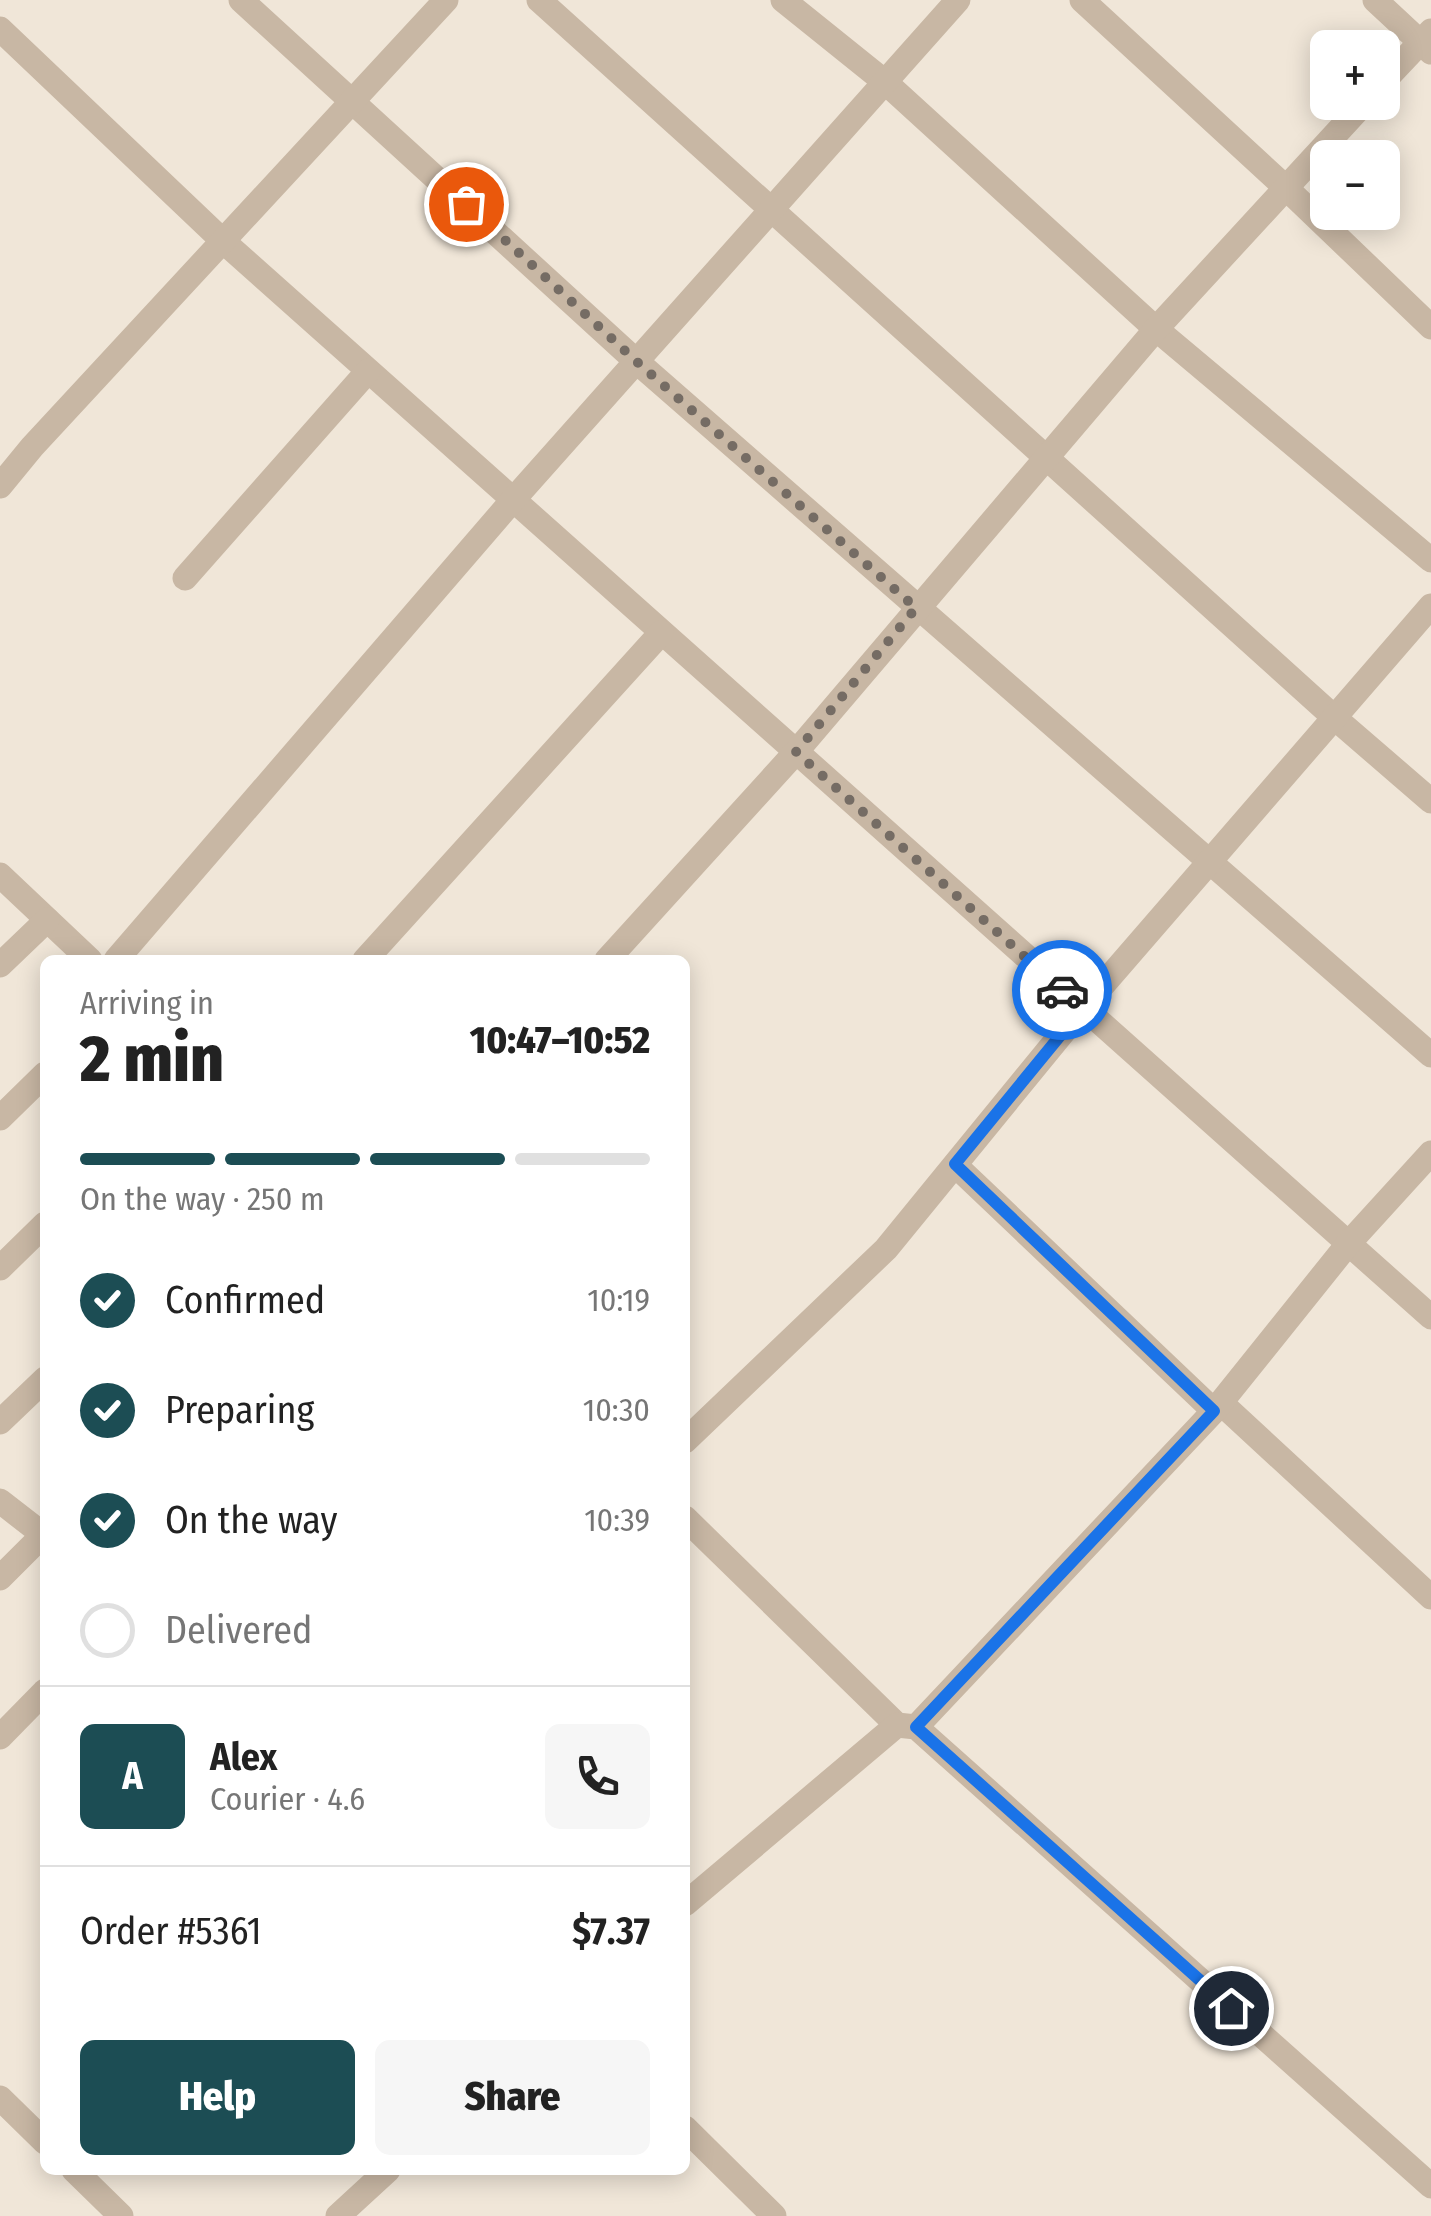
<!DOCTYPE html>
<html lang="en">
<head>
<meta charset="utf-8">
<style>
  body { margin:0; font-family:"Fira Sans Condensed",sans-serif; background:#f6f6f6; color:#222; height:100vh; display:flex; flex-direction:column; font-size:38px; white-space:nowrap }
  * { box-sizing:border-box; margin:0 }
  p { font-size:32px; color:#767676 }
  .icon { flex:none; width:55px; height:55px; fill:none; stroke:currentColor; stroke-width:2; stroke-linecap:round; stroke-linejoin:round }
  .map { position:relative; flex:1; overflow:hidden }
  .side { position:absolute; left:40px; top:955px; width:650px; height:1220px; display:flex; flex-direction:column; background:#fff; border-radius:15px; box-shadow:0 5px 25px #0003 }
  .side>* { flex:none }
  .controls { position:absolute; left:1310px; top:30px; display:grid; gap:20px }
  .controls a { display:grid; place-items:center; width:90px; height:90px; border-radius:15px; background:#fff; box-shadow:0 5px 25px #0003; font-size:50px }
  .pin { position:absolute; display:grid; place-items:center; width:85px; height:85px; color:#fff; margin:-42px; border:5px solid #fff; border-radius:50%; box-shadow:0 2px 10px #0007 }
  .courier { position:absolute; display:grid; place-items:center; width:100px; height:100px; margin:-50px; border:8px solid #1a73e8; border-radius:50%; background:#fff; color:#222; box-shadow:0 2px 12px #0007 }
  .headline em { font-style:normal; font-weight:800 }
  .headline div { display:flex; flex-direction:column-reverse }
  .headline { display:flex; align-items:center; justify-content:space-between; height:170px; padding:0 40px }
  h1 { font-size:65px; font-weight:800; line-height:75px }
  .bar { display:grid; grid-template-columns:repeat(4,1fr); gap:15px 10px; align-content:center; height:120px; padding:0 40px }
  .bar i { height:12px; border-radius:8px; background:#e0e0e0 }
  .bar .on { background:#1c4d54 }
  .bar p { grid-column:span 4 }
  .line { display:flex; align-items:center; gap:25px; padding:0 40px; border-top:2px solid #e0e0e0 }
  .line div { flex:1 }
  .round { display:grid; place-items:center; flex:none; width:105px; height:105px; border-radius:15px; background:#f6f6f6 }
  ol { padding:0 40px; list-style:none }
  li { display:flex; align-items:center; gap:30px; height:110px }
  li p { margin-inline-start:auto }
  li .icon { padding:10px; border-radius:50%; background:#1c4d54; color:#fff; stroke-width:4 }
  li:last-child { color:#767676 }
  li i { width:55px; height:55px; border:5px solid #e0e0e0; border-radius:50% }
  .primary-button { display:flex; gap:20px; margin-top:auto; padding:20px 40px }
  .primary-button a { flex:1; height:115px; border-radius:15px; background:#1c4d54; color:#fff; font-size:40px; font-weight:800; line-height:115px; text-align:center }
  .primary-button a+a { background:#f6f6f6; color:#222 }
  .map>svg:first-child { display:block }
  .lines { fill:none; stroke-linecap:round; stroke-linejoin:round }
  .minor { stroke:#c8b7a4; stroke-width:25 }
  .done { stroke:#756c64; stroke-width:10; stroke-dasharray:0 18 }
  .route { stroke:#1a73e8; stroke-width:12 }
</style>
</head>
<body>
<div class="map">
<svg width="1431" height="2216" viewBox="0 0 1431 2216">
  <rect width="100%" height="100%" fill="#f0e6d8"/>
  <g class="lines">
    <g class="minor">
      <polyline points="241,0 636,361 1431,1055"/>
      <polyline points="539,0 1336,719 1431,801"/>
      <polyline points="783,0 885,82 1156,329 1431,560"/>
      <polyline points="1082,0 1285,187 1431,327"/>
      <polyline points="1375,0 1431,52"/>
      <polyline points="0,29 224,242 1431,1317"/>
      <polyline points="1382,83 1431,31"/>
      <polyline points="0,486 32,447 446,0"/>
      <polyline points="185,578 368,371"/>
      <polyline points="0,875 90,960"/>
      <polyline points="116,960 512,501 958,0"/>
      <polyline points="365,960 661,633"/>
      <polyline points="607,960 796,752 1156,329 1365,102"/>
      <polyline points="0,965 47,920"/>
      <polyline points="0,1118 45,1074"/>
      <polyline points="955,1165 1214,1411"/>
      <polyline points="0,1268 45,1224"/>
      <polyline points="1221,1403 1431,1597"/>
      <polyline points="0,1422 45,1379"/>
      <polyline points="685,1441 886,1249 1082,1009 1431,606"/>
      <polyline points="0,1501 45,1536"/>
      <polyline points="685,1518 897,1725 916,1727 1431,2186"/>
      <polyline points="0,1578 45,1533"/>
      <polyline points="916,1727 1214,1411 1348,1244 1431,1153"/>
      <polyline points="0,1737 45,1691"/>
      <polyline points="685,1904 897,1725"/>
      <polyline points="0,2098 45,2142"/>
      <polyline points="685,2128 774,2216"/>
      <polyline points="74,2170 121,2216"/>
      <polyline points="338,2216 388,2170"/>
    </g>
  </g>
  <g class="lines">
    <polyline class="done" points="466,204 636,361 916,608 796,752 1062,990"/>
    <polyline class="route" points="1062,990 1082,1009 955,1164 1214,1411 916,1727 1231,2008"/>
  </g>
</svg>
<div class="controls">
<a>+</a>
<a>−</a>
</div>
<div class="pin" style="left:466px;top:204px;background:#ea580c"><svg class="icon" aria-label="bag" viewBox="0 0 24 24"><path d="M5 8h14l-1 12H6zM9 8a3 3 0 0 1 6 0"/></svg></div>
<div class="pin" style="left:1231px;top:2008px;background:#1f2937"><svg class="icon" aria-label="home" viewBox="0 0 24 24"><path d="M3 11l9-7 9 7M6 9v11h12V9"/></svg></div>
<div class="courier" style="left:1062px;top:990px"><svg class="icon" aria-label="car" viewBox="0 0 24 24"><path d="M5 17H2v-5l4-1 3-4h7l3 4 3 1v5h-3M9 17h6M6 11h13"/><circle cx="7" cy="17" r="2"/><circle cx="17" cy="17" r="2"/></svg></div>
<section class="side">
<div class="headline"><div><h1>2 min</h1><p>Arriving in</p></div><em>10:47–10:52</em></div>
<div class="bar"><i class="on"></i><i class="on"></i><i class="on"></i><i></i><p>On the way · 250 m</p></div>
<ol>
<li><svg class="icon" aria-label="check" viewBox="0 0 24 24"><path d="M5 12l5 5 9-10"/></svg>Confirmed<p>10:19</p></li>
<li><svg class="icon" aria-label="check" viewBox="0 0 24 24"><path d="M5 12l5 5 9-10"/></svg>Preparing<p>10:30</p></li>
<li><svg class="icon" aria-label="check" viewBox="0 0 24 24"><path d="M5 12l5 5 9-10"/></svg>On the way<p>10:39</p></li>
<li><i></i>Delivered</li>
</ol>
<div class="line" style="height:180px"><b class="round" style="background:#1c4d54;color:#fff">A</b><div><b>Alex</b><p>Courier · 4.6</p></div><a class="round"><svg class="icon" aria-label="phone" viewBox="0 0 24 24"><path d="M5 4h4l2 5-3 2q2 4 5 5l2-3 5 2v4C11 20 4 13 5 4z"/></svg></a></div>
<div class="line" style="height:130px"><div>Order #5361</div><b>$7.37</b></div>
<div class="primary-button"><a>Help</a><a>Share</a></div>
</section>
</div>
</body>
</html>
